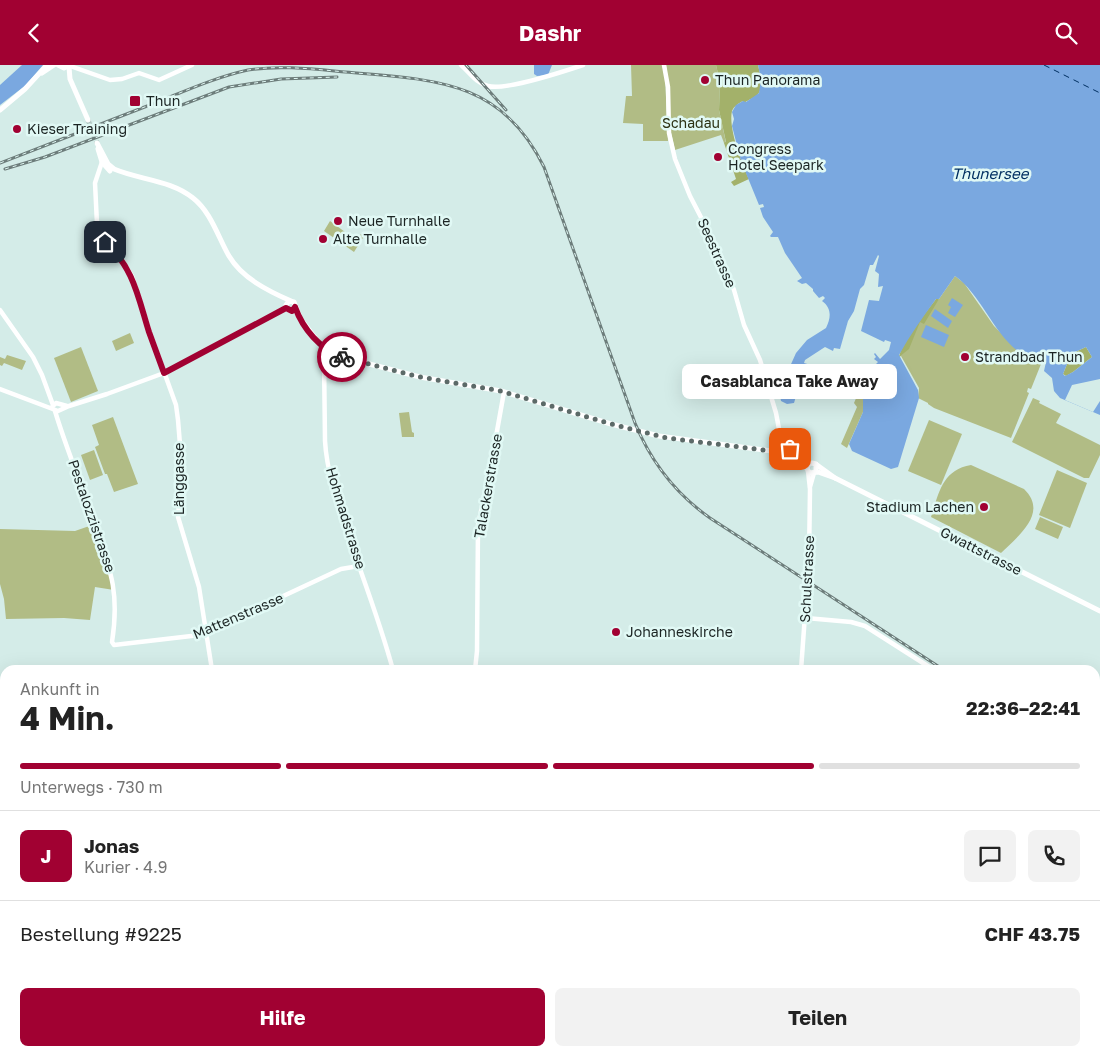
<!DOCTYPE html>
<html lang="de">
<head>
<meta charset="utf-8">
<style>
  body { margin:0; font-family:"Golos Text",sans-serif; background:#f2f2f2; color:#222; height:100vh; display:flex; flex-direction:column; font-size:19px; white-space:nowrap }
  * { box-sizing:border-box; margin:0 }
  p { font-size:16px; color:#767676 }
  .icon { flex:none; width:28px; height:28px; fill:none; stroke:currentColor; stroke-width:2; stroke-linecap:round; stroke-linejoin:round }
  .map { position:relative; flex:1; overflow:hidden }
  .drawer { position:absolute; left:0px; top:600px; width:1100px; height:391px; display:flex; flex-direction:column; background:#fff; border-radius:15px 15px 0 0; box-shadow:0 5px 20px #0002 }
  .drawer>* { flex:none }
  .pin { position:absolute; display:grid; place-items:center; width:42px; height:42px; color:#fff; margin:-21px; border-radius:10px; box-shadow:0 2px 8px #0006 }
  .courier { position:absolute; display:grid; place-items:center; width:50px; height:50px; margin:-25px; border:4px solid #a10132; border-radius:50%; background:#fff; color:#222; box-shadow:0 1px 6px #0007 }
  .bubble { position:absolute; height:35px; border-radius:8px; background:#fff; box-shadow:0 5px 20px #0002; font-size:16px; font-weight:700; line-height:35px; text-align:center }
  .summary em { font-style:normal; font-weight:700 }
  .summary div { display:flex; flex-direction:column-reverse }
  .summary { display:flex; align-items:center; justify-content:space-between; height:85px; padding:0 20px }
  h1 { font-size:32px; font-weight:700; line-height:38px }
  .bar { display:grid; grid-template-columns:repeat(4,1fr); gap:8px 5px; align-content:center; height:60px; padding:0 20px }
  .bar i { height:6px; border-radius:4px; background:#e0e0e0 }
  .bar .current { background:#a10132 }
  .bar p { grid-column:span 4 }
  .line { display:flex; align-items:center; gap:12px; padding:0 20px; border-top:1px solid #e0e0e0 }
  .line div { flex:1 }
  .round { display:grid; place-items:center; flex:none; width:52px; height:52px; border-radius:8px; background:#f2f2f2 }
  .action { display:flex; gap:10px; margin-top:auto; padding:10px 20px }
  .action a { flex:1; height:58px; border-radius:8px; background:#a10132; color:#fff; font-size:20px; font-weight:700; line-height:58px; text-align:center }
  .action a+a { background:#f2f2f2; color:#222 }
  header { display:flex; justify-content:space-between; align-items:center; height:65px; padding:0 20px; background:#a10132; color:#fff; font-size:22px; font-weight:700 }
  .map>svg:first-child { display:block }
  .green { fill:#b1bc85 }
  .forest { fill:#a3b16a }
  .water { fill:#7aa8e0; fill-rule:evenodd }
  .pier { fill:#d4ece8 }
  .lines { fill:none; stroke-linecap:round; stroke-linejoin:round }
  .stream { stroke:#7aa8e0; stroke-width:1 }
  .ferry { stroke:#002f61; stroke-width:1; stroke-dasharray:6 5; stroke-linecap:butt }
  .primary-tunnel { stroke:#afc4c1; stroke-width:5; stroke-dasharray:5 2.5; stroke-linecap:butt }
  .secondary { stroke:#fff; stroke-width:4.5 }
  .primary { stroke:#fff; stroke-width:5 }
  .rail-casing { stroke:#6d7d7b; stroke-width:3 }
  .rail { stroke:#e1f9f5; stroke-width:1; stroke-dasharray:4; stroke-linecap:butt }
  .done { stroke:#5c6a68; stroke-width:5; stroke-dasharray:0 9 }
  .route { stroke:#a10132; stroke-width:6 }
  .poi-dot { fill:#a10132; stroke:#e1f9f5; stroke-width:2 }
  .labels { text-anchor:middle; stroke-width:5; stroke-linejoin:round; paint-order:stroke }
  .poi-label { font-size:14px; fill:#1b2423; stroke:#e1f9f5; text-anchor:start }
  .park-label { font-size:14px; fill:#2c3112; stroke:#e1f9f5 }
  .street-label { font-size:14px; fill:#1b2423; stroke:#e1f9f5 }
  .water-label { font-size:15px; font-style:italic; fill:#002f61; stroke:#e1f9f5 }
</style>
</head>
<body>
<header><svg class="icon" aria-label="back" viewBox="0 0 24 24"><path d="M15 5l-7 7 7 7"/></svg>Dashr<svg class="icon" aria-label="search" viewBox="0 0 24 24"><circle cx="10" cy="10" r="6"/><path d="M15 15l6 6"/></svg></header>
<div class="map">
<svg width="1100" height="991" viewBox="0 0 1100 991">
  <rect width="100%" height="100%" fill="#d4ece8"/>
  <g class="green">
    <polygon points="631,0 662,0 665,10 668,76 643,76 643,59 623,58 626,31 632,31"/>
    <polygon points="666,0 716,0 720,17 719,45 726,78 724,78 721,70 675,85 670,63 670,31"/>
    <polygon points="330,156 356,175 361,169 364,171 354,187 324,166"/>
    <polygon points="955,211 964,218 994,261 1023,290 1043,294 1031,324 1028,323 1027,327 1029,328 1011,373 934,343 928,339 928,338 918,333 919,323 901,291 899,292 917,259 939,234"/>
    <polygon points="130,268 134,278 116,286 112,276"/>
    <polygon points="81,282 98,326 71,337 54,293"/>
    <polygon points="7,290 26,296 22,305 4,298 2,301 0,300 0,292 5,294"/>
    <polygon points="857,331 863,334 863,347 847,383 841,379 857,342 854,338"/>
    <polygon points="1033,333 1040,336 1039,338 1061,349 1056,358 1100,380 1100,390 1089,413 1084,413 1012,377"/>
    <polygon points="409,347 412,367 414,368 414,372 402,372 399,348"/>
    <polygon points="113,352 138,419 114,427 107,409 105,409 95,382 99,380 92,360"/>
    <polygon points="929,355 962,369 941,420 908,406"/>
    <polygon points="94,385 103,410 90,415 81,390"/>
    <path d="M971 400 1024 424C1049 448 1018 471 1001 488L931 452C939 428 942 405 971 400Z"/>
    <polygon points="1057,405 1087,418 1070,463 1039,450"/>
    <polygon points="1040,452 1063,462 1058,474 1035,464"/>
    <polygon points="95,459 114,525 95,522 90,555 64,553 6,554 4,534 0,519 0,464 75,466"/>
  </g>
  <g class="forest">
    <path d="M716 0H758C760 9 765 25 755 32 750 35 746 35 742 41L744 49H741L740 44 743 36C739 38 734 41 732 46 728 63 742 99 749 114L734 121 731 117 736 114 724 78 726 77 719 45 720 17Z"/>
    <path d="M936 234H939L924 259 920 257 909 284 899 292C902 277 926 247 936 234Z"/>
    <polygon points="1086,282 1092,292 1073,307 1066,311 1063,309 1067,299 1075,290 1075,287"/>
  </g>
  <g class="water">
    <polygon points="22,0 43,0 26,20 0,40 0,20"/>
    <polygon points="534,0 552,0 548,10 537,11 534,9"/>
    <path d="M758 0H1100V350L1060 333 1054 326 1052 313 1044 306 1046 297 1045 294C1039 294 1029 294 1023 290 993 270 982 230 955 211L939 234H936C923 252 910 270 899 290L918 325 919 333 898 402 891 404 852 386 849 379 863 347V327L872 303 878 297 874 294 876 292 874 289 875 288 880 294 889 285 891 277 885 275 884 277 861 266 869 235 879 236 883 221 878 222 879 209 875 206 879 191 878 190 873 200H870L864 220 860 224 854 246 848 256 840 284 834 283 833 286 825 282 805 295 804 298 814 301 813 305 803 303V308L794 338 787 339 781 336 779 326 796 288 807 275 826 263C831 253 832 243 822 236L825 233 823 231 819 233 813 226V224L806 218 802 219 797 216 802 213 785 188 778 172H771L770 171 773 167 763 152 760 143 764 142 763 139 759 140 741 96 732 61 734 54 732 47 736 40 743 36 746 37 759 28 761 14ZM1086 282 1092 292 1073 307 1065 311 1063 309 1067 299 1072 294H1077L1075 287Z"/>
    <polygon points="952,233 963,240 955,252 948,248 951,242 948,240"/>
    <polygon points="935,244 952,256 948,263 931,251"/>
    <polygon points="926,260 949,270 944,282 921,272"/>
  </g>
  <polygon class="pier" points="1100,314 1100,336 1093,347 1065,335 1072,320"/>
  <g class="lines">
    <polyline class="stream" points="208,991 208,986"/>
    <polyline class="ferry" points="1044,0 1100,28"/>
    <polyline class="primary-tunnel" points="88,55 97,78"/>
    <g class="secondary">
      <path d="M461 0C470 8 476 18 488 21 505 26 565 6 583 0"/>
      <polyline points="664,0 668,22 669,68 675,94 690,131 720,189 734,225 744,260 760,295 776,348 783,385"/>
      <polyline points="70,1 110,15 122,14 139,8 159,15 192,0"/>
      <circle cx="101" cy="173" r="4.5"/>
      <polyline points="100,169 97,159 95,118 102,97"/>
      <polyline points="104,176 121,194 132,211 150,268 176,340 178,355 182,404 178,452 199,522 212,605"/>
      <polyline points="0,245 33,292 42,310 53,340"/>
      <path d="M327 285 324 293 325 376C327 412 342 450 353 484 367 524 382 564 393 605"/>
      <polyline points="0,324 58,346 69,341 107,329 164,308 286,243"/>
      <polyline points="52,342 56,338 67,341"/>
      <path d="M55 346C66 383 82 420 94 458 110 504 120 526 112 577L114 580 200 570 341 504 359 501"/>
      <polyline points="810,422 814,408"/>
      <polyline points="806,553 851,557 865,561 934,605"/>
      <polyline points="475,605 477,586 478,460 490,405 504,327"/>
      <polyline points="801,605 809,495 810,424 808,406"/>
      <polyline points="1095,698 1100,697"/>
      <polyline points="1095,815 1100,823"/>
      <polyline points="0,836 5,836"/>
      <polyline points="766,986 771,991"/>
      <polyline points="205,991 205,986"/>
      <polyline points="386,991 386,986"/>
    </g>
    <g class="primary">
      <polyline points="58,0 64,3 70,0"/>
      <polyline points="69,2 70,14 88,55"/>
      <polyline points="42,8 54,0"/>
      <polyline points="0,45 25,24 47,0"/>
      <path d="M97 78 108 99 114 104C140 115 171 115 193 133 211 147 218 172 229 191 242 213 268 226 291 236"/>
      <polyline points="98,84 102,97 110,106"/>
      <polyline points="295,242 290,246 287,244 286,240 289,236 294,237 300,253 319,278 329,286 346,293 420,312 501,326 611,359 659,371 772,386 783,385"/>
      <polyline points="791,387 810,398"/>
      <polyline points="775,388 788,392 791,390 791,385 788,383 784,384 782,387 783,391"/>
      <polyline points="788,392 807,403"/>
      <polyline points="817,400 835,413"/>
      <polyline points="816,407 816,399 812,398 809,399 807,403 809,408 818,407 835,413 1100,546"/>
    </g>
    <defs>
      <g id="rail">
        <polyline points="466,0 506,45"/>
        <path d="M0 98C52 78 103 58 155 38 185 26 216 12 248 5 279 0 313 4 345 7 432 15 500 13 544 102L635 358C651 397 676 429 710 453L944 605"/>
        <polyline points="5,104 45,92 229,22 281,14 337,12"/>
        <polyline points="1095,717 1100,720"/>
      </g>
    </defs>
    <use href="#rail" class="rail-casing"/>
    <use href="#rail" class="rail"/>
  </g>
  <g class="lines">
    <polyline class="done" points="342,292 420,312 501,326 611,359 667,373 772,386 783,385 787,383 790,384"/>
    <path class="route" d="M105 177C134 203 138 232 149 267 154 281 159 294 164 308L286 243 292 246 295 242C303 264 320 284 342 292"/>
  </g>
  <g class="poi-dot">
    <circle cx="705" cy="15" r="5"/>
    <rect x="129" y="30" width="12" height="12" rx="2.5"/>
    <circle cx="17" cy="64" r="5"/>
    <circle cx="718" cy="92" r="5"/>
    <circle cx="338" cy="156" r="5"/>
    <circle cx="323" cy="174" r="5"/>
    <circle cx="965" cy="292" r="5"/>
    <circle cx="984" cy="442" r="5"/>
    <circle cx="616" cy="567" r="5"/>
  </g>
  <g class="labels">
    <g class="poi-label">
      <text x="715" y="20">Thun Panorama</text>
      <text x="146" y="41">Thun</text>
      <text x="27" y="69">Kieser Training</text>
      <text x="728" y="89">Congress<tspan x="728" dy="16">Hotel Seepark</tspan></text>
      <text x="348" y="161">Neue Turnhalle</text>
      <text x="333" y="179">Alte Turnhalle</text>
      <text x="975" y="297">Strandbad Thun</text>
      <text x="974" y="447" text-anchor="end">Stadium Lachen</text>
      <text x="626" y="572">Johanneskirche</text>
    </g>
    <g class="park-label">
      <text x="691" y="63">Schadau</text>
    </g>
    <g class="street-label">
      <text transform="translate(717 188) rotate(66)" y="5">Seestrasse</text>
      <text transform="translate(179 414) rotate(-90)" y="5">Länggasse</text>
      <text transform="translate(488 421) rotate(-80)" y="5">Talackerstrasse</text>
      <text transform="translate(92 451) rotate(71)" y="5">Pestalozzistrasse</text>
      <text transform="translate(346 453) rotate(73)" y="5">Hohmadstrasse</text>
      <text transform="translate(981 486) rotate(27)" y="5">Gwattstrasse</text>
      <text transform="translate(807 514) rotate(-87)" y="5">Schulstrasse</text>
      <text transform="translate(238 551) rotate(-23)" y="5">Mattenstrasse</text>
    </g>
    <g class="water-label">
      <text x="990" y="114">Thunersee</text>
    </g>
  </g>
</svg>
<div class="pin" style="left:790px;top:384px;background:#ea580c"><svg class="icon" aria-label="bag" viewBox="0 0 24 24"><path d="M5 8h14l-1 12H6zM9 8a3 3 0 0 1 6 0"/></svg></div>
<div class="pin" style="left:105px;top:177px;background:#1f2937"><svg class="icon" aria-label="home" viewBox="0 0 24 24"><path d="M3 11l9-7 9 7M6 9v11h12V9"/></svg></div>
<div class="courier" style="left:342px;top:292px"><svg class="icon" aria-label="bike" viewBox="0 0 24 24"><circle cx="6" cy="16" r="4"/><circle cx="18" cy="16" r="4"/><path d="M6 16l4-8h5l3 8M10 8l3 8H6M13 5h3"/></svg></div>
<div class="bubble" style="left:682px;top:299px;width:215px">Casablanca Take Away</div>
<section class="drawer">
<div class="summary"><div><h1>4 Min.</h1><p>Ankunft in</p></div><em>22:36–22:41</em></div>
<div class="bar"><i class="current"></i><i class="current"></i><i class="current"></i><i></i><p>Unterwegs · 730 m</p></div>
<div class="line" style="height:90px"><b class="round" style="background:#a10132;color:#fff">J</b><div><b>Jonas</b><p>Kurier · 4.9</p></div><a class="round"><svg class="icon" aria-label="chat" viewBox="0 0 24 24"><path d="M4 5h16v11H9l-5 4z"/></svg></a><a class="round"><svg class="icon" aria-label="phone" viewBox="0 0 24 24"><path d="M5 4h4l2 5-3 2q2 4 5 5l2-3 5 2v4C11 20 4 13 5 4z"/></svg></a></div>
<div class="line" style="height:65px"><div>Bestellung #9225</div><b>CHF 43.75</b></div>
<div class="action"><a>Hilfe</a><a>Teilen</a></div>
</section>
</div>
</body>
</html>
